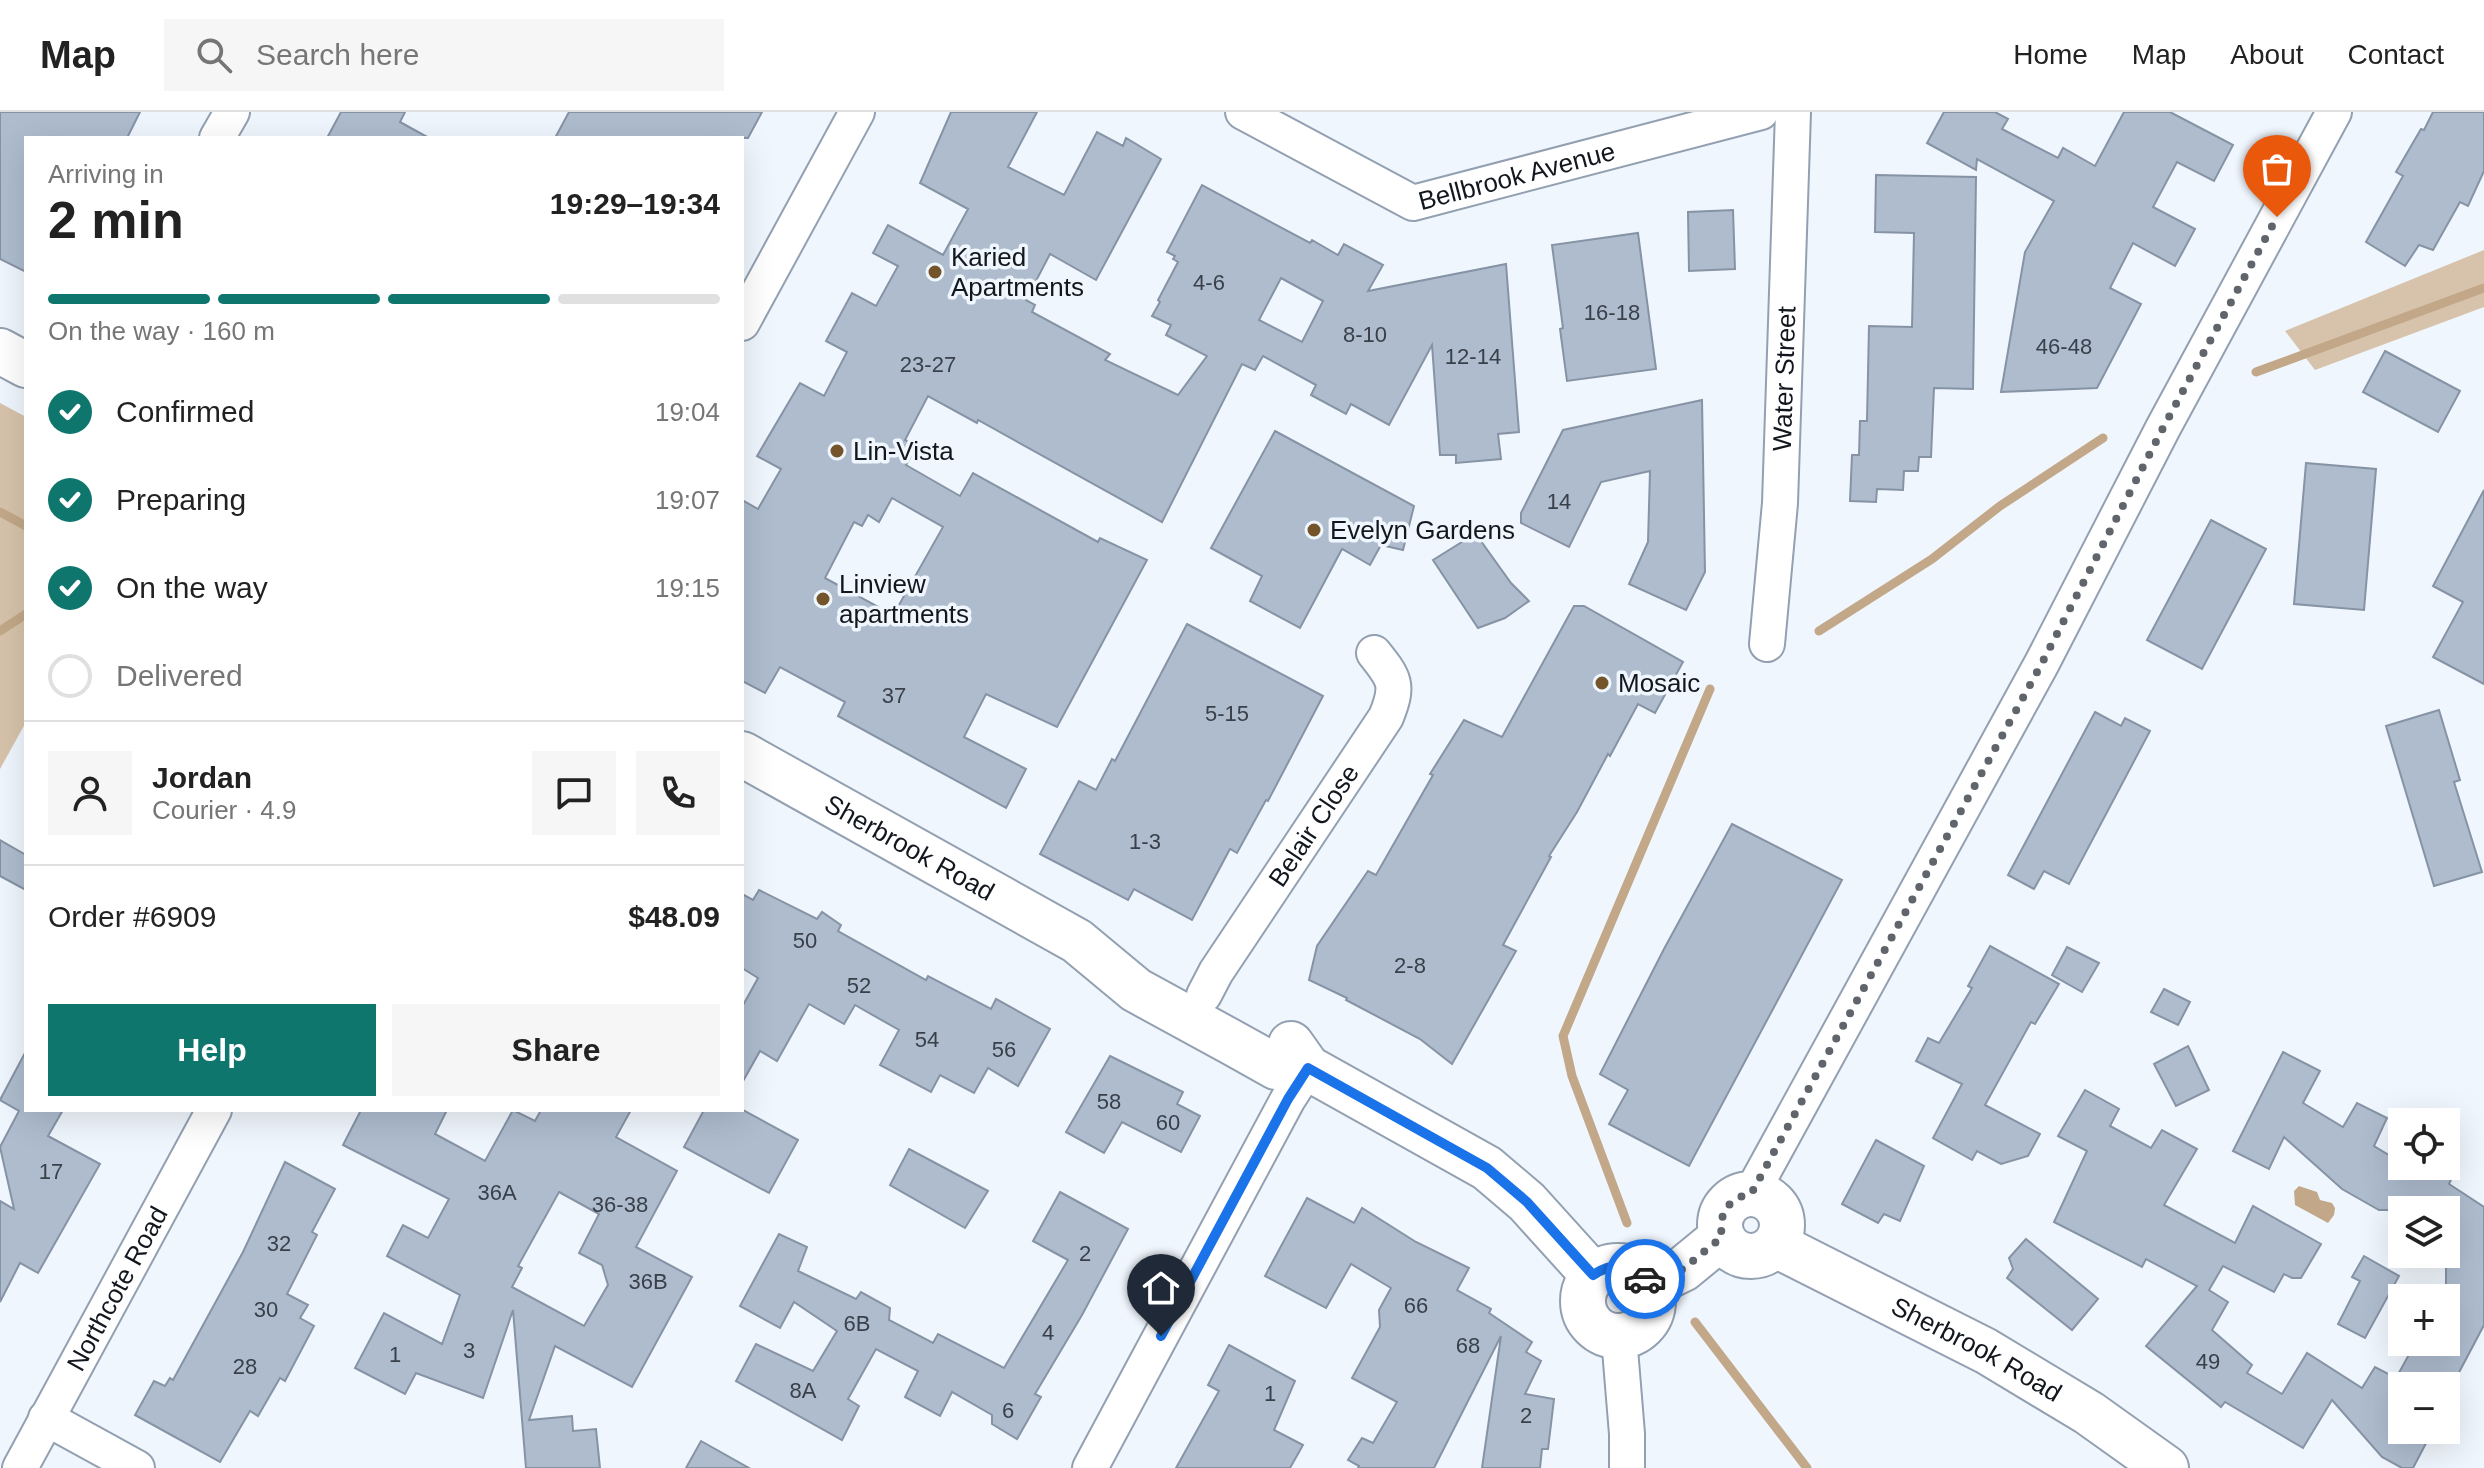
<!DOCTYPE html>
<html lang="en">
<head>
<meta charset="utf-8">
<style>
  body { margin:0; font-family:Arial,sans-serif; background:#f6f6f6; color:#222; height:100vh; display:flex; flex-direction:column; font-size:30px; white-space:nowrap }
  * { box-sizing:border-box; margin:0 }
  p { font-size:26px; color:#767676 }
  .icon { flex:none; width:44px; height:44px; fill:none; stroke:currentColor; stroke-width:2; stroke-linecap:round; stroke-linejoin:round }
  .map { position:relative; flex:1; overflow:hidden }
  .details { position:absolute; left:24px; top:24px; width:720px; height:976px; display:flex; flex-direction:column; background:#fff; border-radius:0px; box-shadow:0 8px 32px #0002 }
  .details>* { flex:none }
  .tools { position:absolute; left:2388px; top:996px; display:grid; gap:16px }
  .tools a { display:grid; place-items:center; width:72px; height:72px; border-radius:0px; background:#fff; box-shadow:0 8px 32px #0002; font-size:40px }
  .pin { position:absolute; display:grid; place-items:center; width:68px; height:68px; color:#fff; margin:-82px -34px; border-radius:50% 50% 50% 0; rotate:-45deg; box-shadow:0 0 8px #0007 }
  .pin .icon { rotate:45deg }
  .courier { position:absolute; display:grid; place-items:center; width:80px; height:80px; margin:-40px; border:6px solid #1a73e8; border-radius:50%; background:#fff; color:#222; box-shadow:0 2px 10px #0007 }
  .headline em { font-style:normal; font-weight:800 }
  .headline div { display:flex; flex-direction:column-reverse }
  .headline { display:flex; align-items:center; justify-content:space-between; height:136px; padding:0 24px }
  h1 { font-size:52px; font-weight:800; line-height:60px }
  .bar { display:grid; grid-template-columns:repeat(4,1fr); gap:12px 8px; align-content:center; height:96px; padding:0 24px }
  .bar i { height:10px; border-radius:6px; background:#e0e0e0 }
  .bar .current { background:#0f766e }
  .bar p { grid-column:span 4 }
  .line { display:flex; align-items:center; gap:20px; padding:0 24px; border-top:2px solid #e0e0e0 }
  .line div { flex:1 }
  .round { display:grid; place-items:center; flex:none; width:84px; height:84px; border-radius:0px; background:#f6f6f6 }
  ol { padding:0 24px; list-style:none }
  li { display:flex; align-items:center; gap:24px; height:88px }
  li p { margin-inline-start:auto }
  li .icon { padding:8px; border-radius:50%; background:#0f766e; color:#fff; stroke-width:4 }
  li:last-child { color:#767676 }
  li i { width:44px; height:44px; border:4px solid #e0e0e0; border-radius:50% }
  .action { display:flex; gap:16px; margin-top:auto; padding:16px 24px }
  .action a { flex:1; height:92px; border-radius:0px; background:#0f766e; color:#fff; font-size:32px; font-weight:800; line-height:92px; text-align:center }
  .action a+a { background:#f6f6f6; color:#222 }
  header { display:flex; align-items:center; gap:48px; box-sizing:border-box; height:112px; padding:0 40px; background:#fff; border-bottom:2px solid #e0e0e0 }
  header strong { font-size:38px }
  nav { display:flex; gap:44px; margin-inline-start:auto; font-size:28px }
  .search { width:560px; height:72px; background:#f6f6f6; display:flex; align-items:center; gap:20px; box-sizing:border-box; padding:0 28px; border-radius:0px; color:#767676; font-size:30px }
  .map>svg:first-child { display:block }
  .green { fill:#d7c3ab }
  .water { fill:#c2a888 }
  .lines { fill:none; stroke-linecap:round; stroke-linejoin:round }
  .stream { stroke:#c2a888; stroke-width:9 }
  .building { fill:#aebcce; stroke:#8693a5; stroke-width:2; fill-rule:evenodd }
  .street-casing { stroke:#92a0b1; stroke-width:38 }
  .secondary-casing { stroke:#92a0b1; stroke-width:48 }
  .street { stroke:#fff; stroke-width:34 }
  .secondary { stroke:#fff; stroke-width:44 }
  .done { stroke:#60656c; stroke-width:8; stroke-dasharray:0 14.4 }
  .route { stroke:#1a73e8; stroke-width:10 }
  .poi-dot { fill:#74542a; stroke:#f0f6fd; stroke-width:3 }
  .labels { text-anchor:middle; stroke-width:7; stroke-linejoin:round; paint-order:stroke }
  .number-label { font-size:22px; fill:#39404a }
  .street-label { font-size:26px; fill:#12171e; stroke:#f0f6fd }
  .poi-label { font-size:26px; fill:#12171e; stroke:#f0f6fd; text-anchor:start }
</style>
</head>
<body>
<header>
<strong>Map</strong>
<div class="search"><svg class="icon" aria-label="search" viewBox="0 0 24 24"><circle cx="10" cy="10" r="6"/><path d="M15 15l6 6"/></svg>Search here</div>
<nav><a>Home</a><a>Map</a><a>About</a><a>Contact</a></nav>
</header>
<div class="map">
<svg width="2484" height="1356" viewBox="0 0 2484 1356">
  <rect width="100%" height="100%" fill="#f0f6fd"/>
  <g class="green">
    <polygon points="2484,138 2484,195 2315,258 2285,219"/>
    <polygon points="0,291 26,305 26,610 0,657"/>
  </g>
  <polygon class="water" points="2299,1074 2317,1080 2320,1088 2332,1091 2335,1096 2334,1103 2328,1111 2295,1093 2294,1079"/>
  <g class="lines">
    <g class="stream">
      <polyline points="2256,260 2484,176"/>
      <polyline points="0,400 26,414"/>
      <polyline points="0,519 26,502"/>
      <polyline points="1819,519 1932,447 2000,394 2103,326"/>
      <polyline points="1627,1111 1572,964 1563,924 1710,577"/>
      <polyline points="1695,1210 1807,1356"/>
    </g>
  </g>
  <g class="building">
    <polygon points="0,0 140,0 127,26 26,26 26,160 0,147"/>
    <polygon points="341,0 405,0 400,10 429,26 327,26"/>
    <polygon points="569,0 762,0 748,26 555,26"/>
    <path d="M951 0H1037L1008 55 1064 83 1097 20 1123 34 1126 26 1161 47 1096 168 1050 142 1026 188 1035 193 1032 200 1110 242 1105 248 1178 283 1207 244 1166 223 1171 213 1152 204 1160 190 1158 188 1178 150 1173 147 1175 144 1167 140 1202 73 1310 131 1312 128 1338 143 1344 132 1383 153 1368 179 1506 152 1519 320 1498 322 1501 347 1456 351V343H1440L1432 233 1389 313 1351 292 1346 302 1311 283 1316 273 1263 244 1255 258 1242 252 1162 410 978 308 977 311 928 284 905 328 917 334 906 353 960 384 973 361 1098 430 1100 426 1147 448 1057 615 986 582 964 625 1026 657 1006 696 838 604 845 590 780 555 765 581 742 569V388L758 397 781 357 757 344 800 271 824 284 847 240 826 229 852 181 876 194 898 154 873 141 888 113 943 143 968 97 920 71ZM1281 166 1323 189 1302 230 1259 208ZM892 386 943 415 895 500 893 499 891 502 825 466 854 410 862 414 868 403 879 410Z"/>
    <polygon points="1944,0 1995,0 2008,7 2002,17 2058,46 2063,36 2095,54 2124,0 2170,0 2233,33 2214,69 2177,50 2153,95 2195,117 2175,154 2133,131 2110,176 2141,192 2097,276 2001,280 2025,140 2054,89 1977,47 1976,58 1927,31"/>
    <polygon points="2433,0 2484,0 2484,59 2468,94 2460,90 2433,138 2419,133 2405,154 2366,130 2403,64 2396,60 2421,17 2424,18"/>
    <polygon points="1876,63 1976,65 1973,277 1934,276 1931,345 1919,345 1918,359 1904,359 1903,378 1877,377 1876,390 1850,389 1852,343 1859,343 1860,309 1867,309 1869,214 1912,215 1914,121 1875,120"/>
    <polygon points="1733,98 1735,157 1689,159 1688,100"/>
    <polygon points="1638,121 1656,257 1567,269 1560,217 1563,216 1552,133"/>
    <polygon points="2385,239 2460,279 2438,320 2363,280"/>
    <polygon points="1702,288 1705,460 1686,498 1629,472 1648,430 1650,359 1601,370 1569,435 1521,411 1521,401 1563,318"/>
    <polygon points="1275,319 1414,394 1403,438 1381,433 1370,453 1342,437 1300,516 1250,489 1262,464 1211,436"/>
    <polygon points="2306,351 2376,357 2364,498 2294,492"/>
    <polygon points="2484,378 2484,572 2433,545 2463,490 2433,474"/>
    <polygon points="2211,408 2266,437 2202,557 2147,528"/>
    <polygon points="1470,425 1478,425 1511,471 1529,489 1505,506 1478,516 1433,448"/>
    <polygon points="1574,494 1584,494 1683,550 1655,601 1638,592 1610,644 1608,642 1577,700 1549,744 1551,745 1503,833 1516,839 1452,952 1420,927 1346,888 1347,886 1309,868 1317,834 1368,759 1376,763 1433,663 1430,662 1464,608 1502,625"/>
    <polygon points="1187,512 1323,584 1268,689 1266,688 1237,741 1230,737 1192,808 1134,777 1128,788 1040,742 1079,669 1096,678 1112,647 1115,649"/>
    <polygon points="2439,598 2460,668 2454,670 2482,760 2434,774 2386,614"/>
    <polygon points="2095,600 2121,614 2125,606 2150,619 2069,772 2044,759 2034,777 2008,763"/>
    <polygon points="1732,712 1842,768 1689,1054 1609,1012 1628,978 1600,962 1664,837"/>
    <polygon points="0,728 26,743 26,778 0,764"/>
    <polygon points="759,778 817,807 822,800 841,813 838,819 926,868 928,864 991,897 996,887 1050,917 1018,974 988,956 974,981 940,963 931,980 880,953 899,918 855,893 844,912 809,892 777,949 760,939 742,971 742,895 758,866 742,856 742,782 753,788"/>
    <polygon points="1990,834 2059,872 2035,912 2031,910 1985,993 2040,1022 2028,1044 2001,1052 1977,1039 1972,1048 1933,1026 1962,972 1916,949 1928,926 1939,931 1972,876 1968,874"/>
    <polygon points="2067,835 2099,851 2082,880 2052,863"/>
    <polygon points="2164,877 2190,890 2178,913 2151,900"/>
    <polygon points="2188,934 2209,978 2176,994 2154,952"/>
    <polygon points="26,939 26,998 63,998 48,1024 100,1052 38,1161 20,1151 0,1190 0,1089 14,1097 0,1035 19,999 0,988"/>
    <polygon points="2283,940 2320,959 2303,991 2343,1015 2357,991 2387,1006 2374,1034 2402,1051 2402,1054 2407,1054 2422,1063 2426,1054 2457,1054 2449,1072 2484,1095 2484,1213 2446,1285 2446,1274 2402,1274 2402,1318 2433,1318 2413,1356 2402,1356 2382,1345 2332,1288 2303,1336 2225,1290 2221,1295 2146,1234 2197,1174 2146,1147 2142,1155 2054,1110 2087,1039 2058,1024 2085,978 2119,997 2110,1014 2151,1036 2162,1018 2197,1037 2164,1093 2235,1131 2253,1094 2321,1132 2301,1166 2292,1166 2284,1162 2274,1180 2223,1154 2209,1178 2228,1190 2212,1218 2252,1253 2247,1261 2282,1282 2307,1241 2362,1276 2375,1255 2396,1266 2416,1230 2446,1230 2446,1156 2454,1143 2446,1139 2446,1098 2379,1098 2342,1077 2284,1025 2269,1057 2233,1039"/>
    <polygon points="1110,944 1183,980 1177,992 1200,1004 1181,1040 1122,1010 1104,1041 1066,1020"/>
    <path d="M361 998H447L435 1022 485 1049 513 998 535 1009 541 998H631L616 1025 677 1059 636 1135 692 1165 632 1275 555 1234 529 1308 572 1304 573 1319 596 1317 600 1356H526L513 1198 483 1286 416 1261 405 1282 355 1256 384 1201 442 1232 460 1183 387 1144 403 1113 428 1126 449 1087 343 1033ZM559 1080 599 1102 579 1141 602 1153 608 1173 584 1214 512 1175 522 1156 518 1154Z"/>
    <polygon points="704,998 743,998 798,1028 769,1081 684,1035"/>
    <polygon points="1876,1028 1924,1054 1900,1109 1884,1102 1878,1111 1842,1092"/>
    <polygon points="909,1037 988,1079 965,1116 890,1073"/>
    <polygon points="285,1050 335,1077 312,1120 317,1123 287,1182 308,1193 300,1206 314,1214 285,1269 280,1266 258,1304 250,1299 220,1350 135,1303 154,1269 165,1274 170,1266 173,1268 243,1140"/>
    <polygon points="1060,1080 1128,1117 1082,1203 1035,1282 1041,1285 1017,1327 992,1312 992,1303 952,1280 940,1304 905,1285 918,1259 876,1237 848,1287 859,1294 842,1328 736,1269 756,1232 813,1259 837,1219 794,1190 780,1216 740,1194 779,1122 807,1135 798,1159 856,1187 861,1180 890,1196 889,1208 933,1231 938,1222 1004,1256 1068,1148 1033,1129"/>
    <polygon points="1307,1086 1354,1111 1362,1096 1416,1130 1469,1156 1457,1178 1491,1197 1489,1201 1532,1230 1526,1240 1541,1249 1525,1282 1554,1287 1548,1337 1542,1337 1540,1356 1482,1356 1501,1224 1434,1356 1358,1356 1359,1354 1348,1348 1362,1326 1373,1331 1397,1290 1352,1266 1380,1215 1379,1198 1391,1176 1351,1152 1326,1196 1265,1164"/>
    <polygon points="2026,1127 2098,1187 2072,1218 2007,1166 2013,1157 2009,1146"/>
    <polygon points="2364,1144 2399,1164 2365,1226 2338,1212 2360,1169 2352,1165"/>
    <polygon points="1229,1233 1295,1269 1274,1318 1303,1333 1290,1356 1176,1356 1219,1279 1208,1273"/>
    <polygon points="701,1329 749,1356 686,1356"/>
  </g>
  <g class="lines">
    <defs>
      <g id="street">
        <path id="s1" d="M1243 0 1413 91 1761 0"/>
        <polyline points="217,26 232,0"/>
        <polyline points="742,211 857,0"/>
        <path id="s2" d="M1767 532 1780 391 1793 0"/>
        <path id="s3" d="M1204 883 1216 860 1386 605C1399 573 1395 567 1374 541"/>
        <polyline points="1751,1082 2042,551 2163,316 2334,0"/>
        <polyline points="1619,1225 1627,1322 1627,1356"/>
        <polyline points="46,1306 137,1356"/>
        <path id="s4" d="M20 1356 214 998"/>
        <polyline points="1090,1356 1288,987 1308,956"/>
      </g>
      <g id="secondary">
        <polyline points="0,239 26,253"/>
        <path id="s5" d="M742 642 1077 829 1136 878 1233 931 1276 955 1308 956"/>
        <polyline points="1291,932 1308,956 1487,1056 1527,1090 1593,1163"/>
        <circle cx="1751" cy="1113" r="31"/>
        <path id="s6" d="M1776 1133 1986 1239 2089 1301 2166 1356"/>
        <circle cx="1618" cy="1189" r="35"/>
        <polyline points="1650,1173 1683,1157 1722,1125"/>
      </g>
    </defs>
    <use href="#street" class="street-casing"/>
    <use href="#secondary" class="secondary-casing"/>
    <use href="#street" class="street"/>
    <use href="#secondary" class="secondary"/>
  </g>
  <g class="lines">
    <path class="done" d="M1645 1167 1650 1173 1683 1157 1722 1125C1718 1102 1728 1086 1751 1082L2042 551 2163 316 2277 105"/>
    <path class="route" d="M1161 1224 1288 987 1308 956 1487 1056 1527 1090 1593 1163C1611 1151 1630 1150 1645 1167"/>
  </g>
  <g class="poi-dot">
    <circle cx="935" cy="160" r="8"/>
    <circle cx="837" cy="339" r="8"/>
    <circle cx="1314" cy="418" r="8"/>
    <circle cx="823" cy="487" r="8"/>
    <circle cx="1602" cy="571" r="8"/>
  </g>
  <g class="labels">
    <g class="number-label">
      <text x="1209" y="178">4-6</text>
      <text x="1612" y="208">16-18</text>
      <text x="1365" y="230">8-10</text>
      <text x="2064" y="242">46-48</text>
      <text x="1473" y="252">12-14</text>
      <text x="928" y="260">23-27</text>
      <text x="1559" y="397">14</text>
      <text x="894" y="591">37</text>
      <text x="1227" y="609">5-15</text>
      <text x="1145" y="737">1-3</text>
      <text x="805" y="836">50</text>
      <text x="1410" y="861">2-8</text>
      <text x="859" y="881">52</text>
      <text x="927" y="935">54</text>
      <text x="1004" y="945">56</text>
      <text x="1109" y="997">58</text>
      <text x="1168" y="1018">60</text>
      <text x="51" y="1067">17</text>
      <text x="497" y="1088">36A</text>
      <text x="620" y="1100">36-38</text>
      <text x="279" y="1139">32</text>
      <text x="1085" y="1149">2</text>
      <text x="648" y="1177">36B</text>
      <text x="1416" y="1201">66</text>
      <text x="266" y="1205">30</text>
      <text x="857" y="1219">6B</text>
      <text x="1048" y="1228">4</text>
      <text x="1468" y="1241">68</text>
      <text x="469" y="1246">3</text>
      <text x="395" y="1250">1</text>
      <text x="2208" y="1257">49</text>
      <text x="245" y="1262">28</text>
      <text x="803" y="1286">8A</text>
      <text x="1270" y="1289">1</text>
      <text x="1008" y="1306">6</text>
      <text x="1526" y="1311">2</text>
    </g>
    <g class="street-label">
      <text dy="9" stroke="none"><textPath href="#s1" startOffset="300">Bellbrook Avenue</textPath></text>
      <text dy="9" stroke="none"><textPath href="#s2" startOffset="266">Water Street</textPath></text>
      <text dy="9" stroke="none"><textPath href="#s3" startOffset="202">Belair Close</textPath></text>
      <text dy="9" stroke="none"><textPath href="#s5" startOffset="192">Sherbrook Road</textPath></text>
      <text dy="9" stroke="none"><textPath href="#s4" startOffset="204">Northcote Road</textPath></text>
      <text dy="9" stroke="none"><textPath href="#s6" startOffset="226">Sherbrook Road</textPath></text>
    </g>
    <g class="poi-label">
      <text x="951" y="154">Karied<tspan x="951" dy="30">Apartments</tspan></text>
      <text x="853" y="348">Lin-Vista</text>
      <text x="1330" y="427">Evelyn Gardens</text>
      <text x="839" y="481">Linview<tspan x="839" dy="30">apartments</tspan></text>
      <text x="1618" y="580">Mosaic</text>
    </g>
  </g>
</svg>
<div class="tools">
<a><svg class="icon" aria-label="locate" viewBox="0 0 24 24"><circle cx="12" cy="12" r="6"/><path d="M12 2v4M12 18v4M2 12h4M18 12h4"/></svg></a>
<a><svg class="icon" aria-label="layers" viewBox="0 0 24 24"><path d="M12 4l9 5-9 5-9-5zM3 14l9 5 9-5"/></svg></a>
<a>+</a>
<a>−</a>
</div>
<div class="pin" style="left:2277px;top:105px;background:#ea580c"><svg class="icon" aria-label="bag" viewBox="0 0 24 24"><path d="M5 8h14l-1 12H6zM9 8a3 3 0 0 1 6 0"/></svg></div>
<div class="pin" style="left:1161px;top:1224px;background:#1f2937"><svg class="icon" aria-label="home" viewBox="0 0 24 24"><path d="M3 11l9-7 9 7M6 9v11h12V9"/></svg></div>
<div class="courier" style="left:1645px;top:1167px"><svg class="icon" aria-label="car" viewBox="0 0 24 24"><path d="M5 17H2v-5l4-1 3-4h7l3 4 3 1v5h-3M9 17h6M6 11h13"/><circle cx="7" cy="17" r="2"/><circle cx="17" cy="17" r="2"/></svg></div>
<section class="details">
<div class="headline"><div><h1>2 min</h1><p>Arriving in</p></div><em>19:29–19:34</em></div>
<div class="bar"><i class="current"></i><i class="current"></i><i class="current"></i><i></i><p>On the way · 160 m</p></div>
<ol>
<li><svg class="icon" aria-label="check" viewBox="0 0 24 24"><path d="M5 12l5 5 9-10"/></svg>Confirmed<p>19:04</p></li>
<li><svg class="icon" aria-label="check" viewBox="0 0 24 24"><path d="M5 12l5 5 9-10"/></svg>Preparing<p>19:07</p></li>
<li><svg class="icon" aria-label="check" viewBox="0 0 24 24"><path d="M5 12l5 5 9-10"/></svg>On the way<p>19:15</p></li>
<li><i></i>Delivered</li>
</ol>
<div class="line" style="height:144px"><a class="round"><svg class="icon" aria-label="person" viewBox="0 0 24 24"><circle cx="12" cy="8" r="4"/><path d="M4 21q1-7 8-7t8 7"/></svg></a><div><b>Jordan</b><p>Courier · 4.9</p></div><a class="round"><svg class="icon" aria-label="chat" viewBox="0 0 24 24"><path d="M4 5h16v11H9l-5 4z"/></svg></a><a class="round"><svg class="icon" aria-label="phone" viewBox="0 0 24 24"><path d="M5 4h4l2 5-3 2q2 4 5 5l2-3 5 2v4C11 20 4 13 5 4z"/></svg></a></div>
<div class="line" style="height:104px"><div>Order #6909</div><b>$48.09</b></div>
<div class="action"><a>Help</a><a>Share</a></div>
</section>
</div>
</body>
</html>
